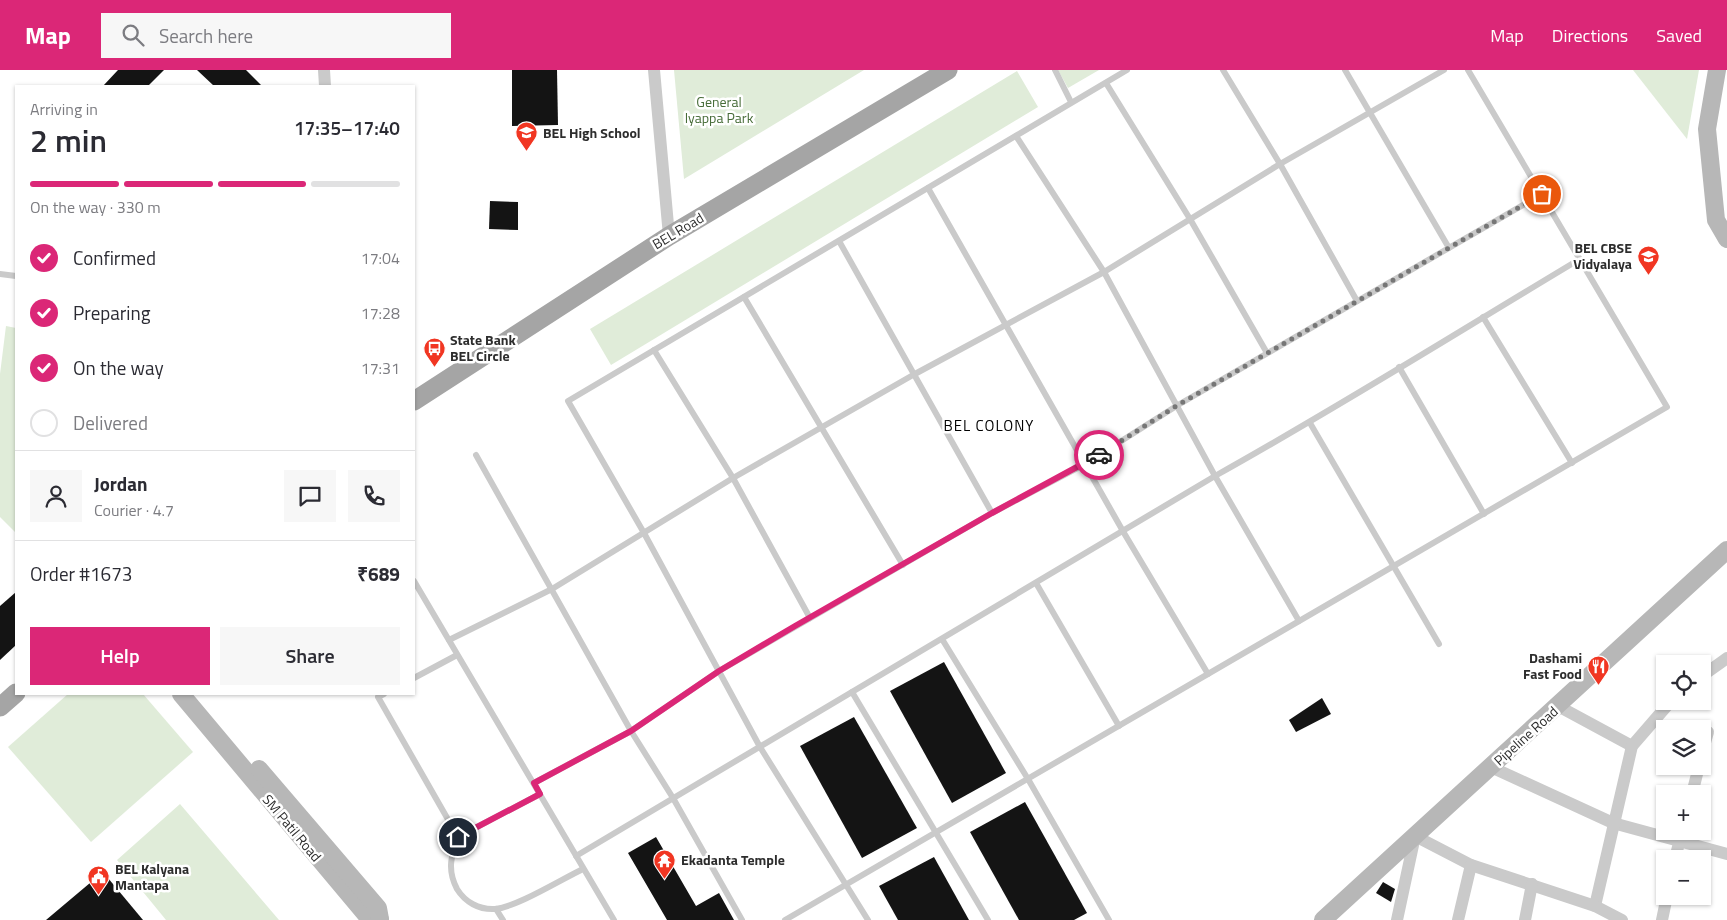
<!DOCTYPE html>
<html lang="en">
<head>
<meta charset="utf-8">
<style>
  body { margin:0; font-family:"Titillium Web",sans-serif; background:#f7f7f7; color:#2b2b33; height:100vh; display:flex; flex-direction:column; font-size:19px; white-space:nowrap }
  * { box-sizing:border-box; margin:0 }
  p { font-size:16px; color:#7c7c81 }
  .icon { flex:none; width:28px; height:28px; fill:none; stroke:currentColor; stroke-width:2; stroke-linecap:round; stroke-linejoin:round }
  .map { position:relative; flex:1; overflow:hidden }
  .side { position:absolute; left:15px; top:15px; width:400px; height:610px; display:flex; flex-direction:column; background:#fff; border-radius:0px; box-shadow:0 1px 4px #0004 }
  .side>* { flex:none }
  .controls { position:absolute; left:1656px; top:585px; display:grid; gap:10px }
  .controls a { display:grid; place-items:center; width:55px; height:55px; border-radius:0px; background:#fff; box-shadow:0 1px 4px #0004; font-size:25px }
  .pin { position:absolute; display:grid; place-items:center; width:42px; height:42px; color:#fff; margin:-21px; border:2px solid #fff; border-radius:50%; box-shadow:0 1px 5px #0007 }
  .courier { position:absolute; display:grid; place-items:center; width:50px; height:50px; margin:-25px; border:4px solid #db2777; border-radius:50%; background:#fff; color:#222; box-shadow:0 1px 6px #0007 }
  .headline em { font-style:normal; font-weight:600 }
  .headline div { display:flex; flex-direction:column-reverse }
  .headline { display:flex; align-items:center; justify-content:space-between; height:85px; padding:0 15px }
  h1 { font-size:32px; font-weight:600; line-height:38px }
  .bar { display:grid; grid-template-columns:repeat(4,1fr); gap:8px 5px; align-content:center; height:60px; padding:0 15px }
  .bar i { height:6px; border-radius:4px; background:#e1e1e2 }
  .bar .on { background:#db2777 }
  .bar p { grid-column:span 4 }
  .line { display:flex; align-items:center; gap:12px; padding:0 15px; border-top:1px solid #e1e1e2 }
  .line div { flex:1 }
  .round { display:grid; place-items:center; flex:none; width:52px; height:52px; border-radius:0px; background:#f7f7f7 }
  ol { padding:0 15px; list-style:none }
  li { display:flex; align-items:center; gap:15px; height:55px }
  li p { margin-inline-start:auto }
  li .icon { padding:5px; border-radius:50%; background:#db2777; color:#fff; stroke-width:4 }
  li:last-child { color:#7c7c81 }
  li i { width:28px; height:28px; border:2px solid #e1e1e2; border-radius:50% }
  .primary-button { display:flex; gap:10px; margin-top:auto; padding:10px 15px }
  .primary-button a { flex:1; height:58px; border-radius:0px; background:#db2777; color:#fff; font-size:20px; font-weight:600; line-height:58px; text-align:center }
  .primary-button a+a { background:#f7f7f7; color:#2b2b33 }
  header { display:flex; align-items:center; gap:30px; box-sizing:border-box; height:70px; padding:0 25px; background:#db2777; color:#fff }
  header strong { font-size:24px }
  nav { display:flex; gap:28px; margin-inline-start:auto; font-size:18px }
  .search { width:350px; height:45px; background:#f7f7f7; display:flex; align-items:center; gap:12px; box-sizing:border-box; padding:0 18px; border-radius:0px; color:#7c7c81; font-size:19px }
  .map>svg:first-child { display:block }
  .green { fill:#e0ecd9 }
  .building { fill:#141414 }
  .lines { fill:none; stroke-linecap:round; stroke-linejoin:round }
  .lane { stroke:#cacaca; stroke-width:6 }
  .street { stroke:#cacaca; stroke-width:12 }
  .secondary { stroke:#b7b7b7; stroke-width:18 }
  .primary { stroke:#a5a5a5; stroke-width:19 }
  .done { stroke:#767676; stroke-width:5; stroke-dasharray:0 9 }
  .route { stroke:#db2777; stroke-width:6 }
  .labels { text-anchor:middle; stroke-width:5; stroke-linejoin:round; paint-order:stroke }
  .park-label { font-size:14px; fill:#476c38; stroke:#fff }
  .poi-label { font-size:14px; font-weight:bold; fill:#2d2d2d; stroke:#fff; text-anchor:start }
  .street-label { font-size:14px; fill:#2d2d2d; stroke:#fff }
  .neighbourhood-label { font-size:15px; letter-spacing:1px; fill:#000; stroke:#fff }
</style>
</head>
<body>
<header>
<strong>Map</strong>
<div class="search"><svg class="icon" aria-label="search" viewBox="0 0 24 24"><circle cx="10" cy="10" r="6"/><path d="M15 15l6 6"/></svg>Search here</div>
<nav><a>Map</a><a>Directions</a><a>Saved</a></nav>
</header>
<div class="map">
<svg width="1727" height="850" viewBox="0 0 1727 850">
  <rect width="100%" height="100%" fill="#fff"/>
  <g class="green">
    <polygon points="674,0 864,0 684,109"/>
    <polygon points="1058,0 1099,0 1068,18"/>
    <polygon points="1633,0 1699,0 1687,69"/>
    <polygon points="1017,1 1038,37 611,295 590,259"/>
    <polygon points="6,256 16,258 16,463 0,447 0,304"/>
    <polygon points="68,624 143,624 193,682 91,772 8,677"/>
    <polygon points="180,734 279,850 166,850 117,790"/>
  </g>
  <g class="building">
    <polygon points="118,0 164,0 148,16 103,16"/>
    <polygon points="197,0 246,0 262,16 214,16"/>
    <polygon points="512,0 557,0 558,55 512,56"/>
    <polygon points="490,131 518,132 518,160 489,159"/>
    <polygon points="16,522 16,575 0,590 0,536"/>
    <polygon points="944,592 1006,703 952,733 890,621"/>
    <polygon points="1322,628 1331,644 1296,662 1289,650"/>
    <polygon points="854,647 917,758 862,788 800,676"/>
    <polygon points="1025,732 1087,843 1074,850 1019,850 970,762"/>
    <polygon points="656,767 696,836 719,823 734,850 667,850 628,783"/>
    <polygon points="934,787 969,850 898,850 879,816"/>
    <polygon points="103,802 143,850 46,850"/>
    <polygon points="1383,812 1395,819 1391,832 1376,823"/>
  </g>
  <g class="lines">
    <g class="lane">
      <polyline points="1055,0 1071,32"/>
      <polyline points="1223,0 1280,94 1357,231"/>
      <polyline points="1345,0 1449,178"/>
      <polyline points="1106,13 1190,149 1267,283"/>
      <polyline points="1016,66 1104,202 1215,406 1299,551"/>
      <polyline points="928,118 1124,463 1208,604"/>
      <polyline points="839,171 992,443"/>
      <polyline points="0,204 16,206"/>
      <polyline points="744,227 903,495"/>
      <polyline points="1483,247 1572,393"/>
      <polyline points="654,280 733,408 810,548"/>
      <polyline points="1399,297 1484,444"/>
      <polyline points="1310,353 1439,574"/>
      <polyline points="476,385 631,661 673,728 742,850"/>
      <polyline points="414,511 614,850"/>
      <polyline points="1036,513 1119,656"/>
      <polyline points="942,569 1028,709 1109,850"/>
      <polyline points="449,570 552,519 733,408 913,305 1104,202 1280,94 1444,0"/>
      <polyline points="414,608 457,585"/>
      <polyline points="852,622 988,850"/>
      <polyline points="384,624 378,627 458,767"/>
      <polyline points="534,713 631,661 719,601 992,443 1085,394 1178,335 1542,124"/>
      <path d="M540 724 458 767C451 786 447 800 457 819 465 832 479 840 495 839 517 837 562 809 583 799"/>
      <path d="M576 786 1215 406C1339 337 1458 262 1580 189"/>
      <polyline points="496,839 503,850"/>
      <polyline points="785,850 1667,337 1468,0"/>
      <polyline points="868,850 760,677 644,463 568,331 1127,0"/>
    </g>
    <g class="street">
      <polyline points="324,0 325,16"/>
      <polyline points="654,0 669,166"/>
      <polyline points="1702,606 1727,588"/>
      <polyline points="1558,636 1632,676"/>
      <polyline points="1702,683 1708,662"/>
      <polyline points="1491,697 1613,753 1727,784"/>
      <polyline points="1692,724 1699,696"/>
      <polyline points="1675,789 1682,761"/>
      <polyline points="1595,836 1632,676 1671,631"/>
      <polyline points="1397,850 1415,766 1471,795 1595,836 1622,850"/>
      <polyline points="1458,850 1471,795"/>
      <polyline points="1525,850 1532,814"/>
      <polyline points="1662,850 1667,826"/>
    </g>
    <g class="secondary">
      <polyline points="1717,0 1707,59 1716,150 1727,169"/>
      <polyline points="181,624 368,847 380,850"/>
      <polyline points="259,699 378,838 380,849"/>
      <polyline points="1323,850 1727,480"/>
    </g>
    <g class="primary">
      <polyline points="414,331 669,166 948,0"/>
      <polyline points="0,637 16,623"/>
    </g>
  </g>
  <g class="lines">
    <polyline class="done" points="1099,385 1178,335 1542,124"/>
    <polyline class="route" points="458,767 540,724 534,713 631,661 719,601 795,556 992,443 1099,385"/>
  </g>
  <defs>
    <symbol id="school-pin" viewBox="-11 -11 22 30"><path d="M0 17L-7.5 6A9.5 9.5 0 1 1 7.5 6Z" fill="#f13622" stroke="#fff"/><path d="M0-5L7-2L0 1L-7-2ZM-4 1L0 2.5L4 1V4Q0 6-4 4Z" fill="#fff"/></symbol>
    <symbol id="bus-pin" viewBox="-11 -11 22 30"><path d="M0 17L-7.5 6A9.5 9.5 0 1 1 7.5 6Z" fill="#f13622" stroke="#fff"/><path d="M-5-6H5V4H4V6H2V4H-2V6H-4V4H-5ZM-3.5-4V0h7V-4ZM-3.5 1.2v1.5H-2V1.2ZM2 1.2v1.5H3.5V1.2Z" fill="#fff"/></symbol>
    <symbol id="restaurant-pin" viewBox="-11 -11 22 30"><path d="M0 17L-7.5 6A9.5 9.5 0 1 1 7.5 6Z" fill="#f13622" stroke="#fff"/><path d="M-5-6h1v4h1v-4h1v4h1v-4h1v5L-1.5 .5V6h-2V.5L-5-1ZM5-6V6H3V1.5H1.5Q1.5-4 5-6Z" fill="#fff"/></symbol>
    <symbol id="temple-pin" viewBox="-11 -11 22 30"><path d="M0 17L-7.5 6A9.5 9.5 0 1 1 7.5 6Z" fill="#f13622" stroke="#fff"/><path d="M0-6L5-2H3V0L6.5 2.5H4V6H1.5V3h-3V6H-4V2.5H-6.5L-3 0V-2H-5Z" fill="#fff"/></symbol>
    <symbol id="civic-pin" viewBox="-11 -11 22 30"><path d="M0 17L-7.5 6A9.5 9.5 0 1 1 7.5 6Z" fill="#f13622" stroke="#fff"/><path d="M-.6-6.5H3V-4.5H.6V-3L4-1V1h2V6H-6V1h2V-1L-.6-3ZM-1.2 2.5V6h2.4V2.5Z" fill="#fff"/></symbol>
  </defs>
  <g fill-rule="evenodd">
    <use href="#school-pin" x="514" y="50" width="25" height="34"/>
    <use href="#school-pin" x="1636" y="174" width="25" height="34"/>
    <use href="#bus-pin" x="422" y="266" width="25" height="34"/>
    <use href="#restaurant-pin" x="1586" y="584" width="25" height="34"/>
    <use href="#temple-pin" x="652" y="778" width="25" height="34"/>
    <use href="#civic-pin" x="86" y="794" width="25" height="34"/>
  </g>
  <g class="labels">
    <g class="park-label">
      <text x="719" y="37">General<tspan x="719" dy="16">Iyappa Park</tspan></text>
    </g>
    <g class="poi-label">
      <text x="543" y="68">BEL High School</text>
      <text x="1632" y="183" text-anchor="end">BEL CBSE<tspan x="1632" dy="16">Vidyalaya</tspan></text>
      <text x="450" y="275">State Bank<tspan x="450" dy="16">BEL Circle</tspan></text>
      <text x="1582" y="593" text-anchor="end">Dashami<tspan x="1582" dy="16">Fast Food</tspan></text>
      <text x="681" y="795">Ekadanta Temple</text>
      <text x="115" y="804">BEL Kalyana<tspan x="115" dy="16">Mantapa</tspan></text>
    </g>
    <g class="street-label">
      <text transform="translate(678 161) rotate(-31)" y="5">BEL Road</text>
      <text transform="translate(1526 666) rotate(-42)" y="5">Pipeline Road</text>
      <text transform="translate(292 758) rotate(50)" y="5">SM Patil Road</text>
    </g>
    <g class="neighbourhood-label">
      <text x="989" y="361">BEL COLONY</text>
    </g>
  </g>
</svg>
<div class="controls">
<a><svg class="icon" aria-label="locate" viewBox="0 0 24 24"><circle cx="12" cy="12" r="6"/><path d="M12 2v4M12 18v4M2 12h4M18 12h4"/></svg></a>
<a><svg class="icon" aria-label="layers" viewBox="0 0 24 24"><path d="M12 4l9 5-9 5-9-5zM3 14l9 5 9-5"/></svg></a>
<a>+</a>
<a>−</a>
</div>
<div class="pin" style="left:1542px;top:124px;background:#ea580c"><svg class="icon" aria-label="bag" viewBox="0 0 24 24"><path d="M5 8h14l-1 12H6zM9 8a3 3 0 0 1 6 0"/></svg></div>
<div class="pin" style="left:458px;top:767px;background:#1f2937"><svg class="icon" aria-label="home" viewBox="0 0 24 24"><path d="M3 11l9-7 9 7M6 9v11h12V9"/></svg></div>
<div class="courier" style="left:1099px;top:385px"><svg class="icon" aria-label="car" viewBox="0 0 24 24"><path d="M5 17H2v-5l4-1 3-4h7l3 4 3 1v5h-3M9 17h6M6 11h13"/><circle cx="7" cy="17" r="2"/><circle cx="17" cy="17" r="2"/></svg></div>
<section class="side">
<div class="headline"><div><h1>2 min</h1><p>Arriving in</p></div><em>17:35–17:40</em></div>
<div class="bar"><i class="on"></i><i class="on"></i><i class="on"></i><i></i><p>On the way · 330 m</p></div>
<ol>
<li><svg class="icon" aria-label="check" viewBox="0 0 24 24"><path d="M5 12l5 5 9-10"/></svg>Confirmed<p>17:04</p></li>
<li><svg class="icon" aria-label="check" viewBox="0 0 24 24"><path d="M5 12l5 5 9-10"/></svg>Preparing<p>17:28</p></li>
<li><svg class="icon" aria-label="check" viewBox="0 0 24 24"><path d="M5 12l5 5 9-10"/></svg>On the way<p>17:31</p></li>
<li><i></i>Delivered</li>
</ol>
<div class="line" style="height:90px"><a class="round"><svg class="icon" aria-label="person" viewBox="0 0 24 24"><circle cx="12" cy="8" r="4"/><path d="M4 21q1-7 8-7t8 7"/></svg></a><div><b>Jordan</b><p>Courier · 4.7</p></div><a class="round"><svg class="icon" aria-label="chat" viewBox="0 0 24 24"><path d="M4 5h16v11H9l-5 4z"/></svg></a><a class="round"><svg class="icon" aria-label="phone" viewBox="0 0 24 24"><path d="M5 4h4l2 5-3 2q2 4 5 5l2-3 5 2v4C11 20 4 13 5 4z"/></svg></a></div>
<div class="line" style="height:65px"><div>Order #1673</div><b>₹689</b></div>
<div class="primary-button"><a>Help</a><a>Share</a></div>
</section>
</div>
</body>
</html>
